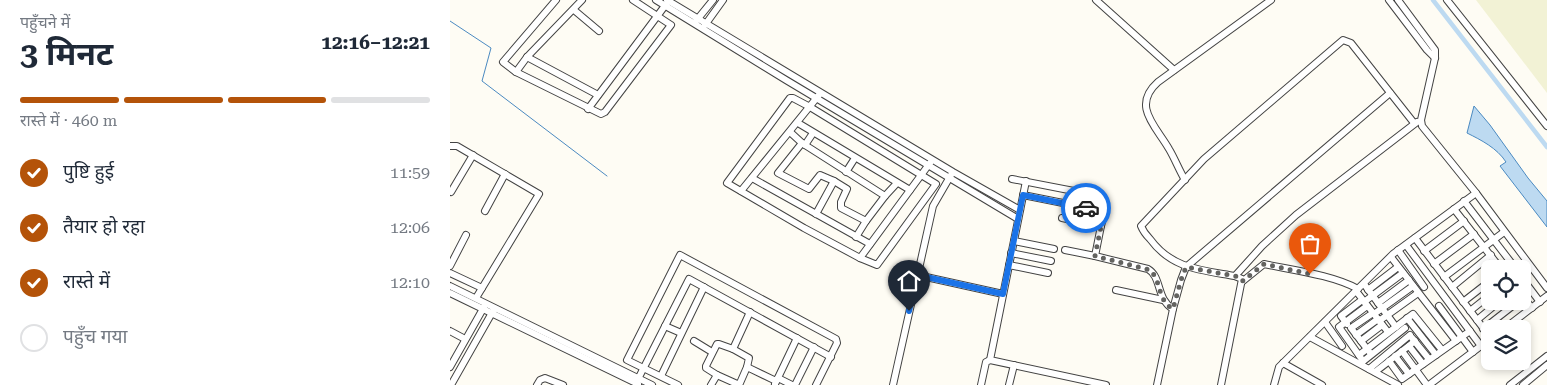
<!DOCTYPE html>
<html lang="hi">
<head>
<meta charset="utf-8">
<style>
  body { margin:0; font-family:"Roboto Serif","Noto Sans Devanagari",serif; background:#f2f2f3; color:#1f2937; height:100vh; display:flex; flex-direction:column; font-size:19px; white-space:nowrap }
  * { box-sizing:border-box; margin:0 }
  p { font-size:16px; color:#747a83 }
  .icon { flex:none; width:28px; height:28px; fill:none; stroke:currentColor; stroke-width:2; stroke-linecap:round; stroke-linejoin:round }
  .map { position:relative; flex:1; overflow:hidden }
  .side { display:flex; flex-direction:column; background:#fff; width:450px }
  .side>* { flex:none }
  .tools { position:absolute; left:1031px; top:260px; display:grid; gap:10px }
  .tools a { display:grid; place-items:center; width:50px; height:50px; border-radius:8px; background:#fff; box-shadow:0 2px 8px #0003; font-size:25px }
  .pin { position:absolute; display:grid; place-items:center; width:42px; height:42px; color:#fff; margin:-51px -21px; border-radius:50% 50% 50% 0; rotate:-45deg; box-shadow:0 0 5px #0007 }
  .pin .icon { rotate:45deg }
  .courier { position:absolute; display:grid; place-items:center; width:50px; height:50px; margin:-25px; border:4px solid #1a73e8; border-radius:50%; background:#fff; color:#222; box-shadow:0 1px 6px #0007 }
  .summary em { font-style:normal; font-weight:700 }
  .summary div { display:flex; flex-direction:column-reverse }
  .summary { display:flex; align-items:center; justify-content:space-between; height:85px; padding:0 20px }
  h1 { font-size:32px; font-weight:700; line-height:38px }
  .bar { display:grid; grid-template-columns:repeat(4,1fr); gap:8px 5px; align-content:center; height:60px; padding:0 20px }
  .bar i { height:6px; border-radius:4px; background:#e0e1e3 }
  .bar .selected { background:#b45309 }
  .bar p { grid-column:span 4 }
  ol { padding:0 20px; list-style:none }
  li { display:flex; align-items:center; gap:15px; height:55px }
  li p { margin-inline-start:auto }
  li .icon { padding:5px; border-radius:50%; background:#b45309; color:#fff; stroke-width:4 }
  li:last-child { color:#747a83 }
  li i { width:28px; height:28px; border:2px solid #e0e1e3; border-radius:50% }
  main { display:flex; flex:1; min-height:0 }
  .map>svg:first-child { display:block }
  .farmland { fill:#f2f2d5 }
  .water { fill:#bddaf1; stroke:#4b8ac1 }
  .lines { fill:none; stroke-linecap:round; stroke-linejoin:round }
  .stream { stroke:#4b8ac1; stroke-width:1 }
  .canal { stroke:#bddaf1; stroke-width:4.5 }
  .minor-casing { stroke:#434343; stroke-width:8 }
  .minor { stroke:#fff; stroke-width:6 }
  .done { stroke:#636360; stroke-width:5; stroke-dasharray:0 9 }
  .route { stroke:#1a73e8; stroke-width:6 }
</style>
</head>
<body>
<main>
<section class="side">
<div class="summary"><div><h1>3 मिनट</h1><p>पहुँचने में</p></div><em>12:16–12:21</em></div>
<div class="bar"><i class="selected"></i><i class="selected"></i><i class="selected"></i><i></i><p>रास्ते में · 460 m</p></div>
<ol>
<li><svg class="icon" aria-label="check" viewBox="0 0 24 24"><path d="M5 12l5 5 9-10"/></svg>पुष्टि हुई<p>11:59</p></li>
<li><svg class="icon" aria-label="check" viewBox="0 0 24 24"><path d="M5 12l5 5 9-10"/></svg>तैयार हो रहा<p>12:06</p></li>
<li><svg class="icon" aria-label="check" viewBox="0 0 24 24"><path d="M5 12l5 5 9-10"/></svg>रास्ते में<p>12:10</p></li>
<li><i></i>पहुँच गया</li>
</ol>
</section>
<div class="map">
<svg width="1097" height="385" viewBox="0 0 1097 385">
  <rect width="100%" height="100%" fill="#fefcf4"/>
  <polygon class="farmland" points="1026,0 1097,0 1097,93"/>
  <path class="water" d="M1024 106 1040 125 1078 178 1097 201V227L1050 166 1056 162C1047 148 1031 140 1017 133Z"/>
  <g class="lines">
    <polyline class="stream" points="0,21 41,48 32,81 157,176"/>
    <polyline class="canal" points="983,0 1097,147"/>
    <defs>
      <g id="minor">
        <polyline points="106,0 53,62 66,72 151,114 155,112 221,25 183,0"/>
        <polyline points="206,0 336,80 568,219"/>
        <polyline points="217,0 503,172 570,210"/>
        <polyline points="646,0 724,70"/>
        <polyline points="939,0 977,50 985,58"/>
        <polyline points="948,0 985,50 985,58 971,120 972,126 1026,193 1097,288"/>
        <polyline points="997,0 1097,126"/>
        <polyline points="124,10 149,31"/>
        <polyline points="246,21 263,0"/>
        <polyline points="255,25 273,0"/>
        <polyline points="77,57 148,95"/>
        <polyline points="66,72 77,57 132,0"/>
        <polygon points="340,98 343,98 360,107 486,184 427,265 410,258 354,228 277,183"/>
        <polyline points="138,109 217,3"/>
        <polyline points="348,123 460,190"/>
        <polyline points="340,132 352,143"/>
        <polyline points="363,133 355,145 435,196 416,221 391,208 391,202 397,189 384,181 366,214"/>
        <polyline points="355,145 352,143 328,173 359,189 370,175 384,181"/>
        <polyline points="0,146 7,146 89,194 26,298"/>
        <polyline points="396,172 405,158"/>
        <polyline points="302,178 420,244"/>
        <polyline points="562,179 629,192"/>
        <path d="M735 180C729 170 725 159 719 149 706 126 681 106 708 82L821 0"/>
        <polyline points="576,181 540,360 656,385"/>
        <polyline points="291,191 369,95"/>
        <polyline points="1,192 23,155"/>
        <polyline points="573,195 653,211 654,214 651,226"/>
        <polyline points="435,196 447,183"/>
        <polyline points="1014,201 1066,269"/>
        <polyline points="1004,209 1051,269"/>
        <polyline points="35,211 55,174"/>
        <path d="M612 218 651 226 645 256 698 269C712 277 706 299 723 309L707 385"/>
        <polyline points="406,237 416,221"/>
        <polyline points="965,238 1040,337"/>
        <polyline points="564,241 604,249"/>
        <polyline points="956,245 1031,346"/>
        <polyline points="615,250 645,256"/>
        <polyline points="948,250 974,287"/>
        <polyline points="974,251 1014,221"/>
        <polyline points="561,253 601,261"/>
        <polyline points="941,257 1006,341"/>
        <polyline points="410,258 480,163"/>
        <polyline points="984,264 1024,234"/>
        <polyline points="559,265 598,273"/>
        <polyline points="0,266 16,235"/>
        <polyline points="0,273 32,288"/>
        <polyline points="467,275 553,294"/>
        <polyline points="785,276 812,246 846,215 967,122"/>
        <polyline points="994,277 1054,232"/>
        <polyline points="1072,278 1090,302"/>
        <path d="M793 281 814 264C842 270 883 275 908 289"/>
        <polyline points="914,284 946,327"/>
        <polyline points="0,286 202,385"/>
        <polyline points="1002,287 1041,255"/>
        <polyline points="666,290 713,300"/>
        <polyline points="918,290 948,267"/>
        <polyline points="906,291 938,332"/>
        <polyline points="0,293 188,384"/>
        <polyline points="1072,296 1082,308"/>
        <polyline points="914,302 953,273"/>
        <polyline points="1013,302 1040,281"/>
        <polyline points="928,303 959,280"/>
        <polyline points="989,306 1023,352"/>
        <polyline points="723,309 731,280 736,267 940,93"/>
        <polyline points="1020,311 1040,295"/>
        <polyline points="924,314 963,286"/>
        <polyline points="957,318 986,355"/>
        <polyline points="1027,320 1050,301"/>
        <polyline points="929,321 968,293"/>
        <polyline points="875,322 892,346"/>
        <polyline points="897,324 891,316 912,300"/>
        <polyline points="215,326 231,333"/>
        <polyline points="1033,329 1069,301"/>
        <polyline points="1054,329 1097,296"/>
        <polyline points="0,331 15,339"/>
        <polyline points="906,335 928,319"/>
        <polyline points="860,337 948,385"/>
        <polyline points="962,338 979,359"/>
        <polyline points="244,341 262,352"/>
        <polyline points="911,341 932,325"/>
        <polyline points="959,346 973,364"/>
        <polyline points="283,349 299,358 297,367"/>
        <polyline points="952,351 977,385"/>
        <polyline points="921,354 901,328 923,313"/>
        <polyline points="909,355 963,314 992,350"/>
        <polyline points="945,356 959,374"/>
        <polyline points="913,361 889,327 917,306"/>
        <polyline points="939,361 952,379 1020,331"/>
        <polyline points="833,363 872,385"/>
        <polyline points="911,363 955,328"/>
        <polyline points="0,367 34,307"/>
        <polyline points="919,369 960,335"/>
        <polyline points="925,372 965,341"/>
        <polyline points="267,375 287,384 290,383 297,367 326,381"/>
        <polyline points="211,376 254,287"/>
        <polyline points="328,378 342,385"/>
        <polyline points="186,383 239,279 381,357"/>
        <polyline points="325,384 347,338"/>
        <polyline points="1,385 43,311"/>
        <polyline points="87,385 90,380 95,378 113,385"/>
        <polyline points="228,385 177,360 230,255 386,339 387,343 366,385"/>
        <polyline points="261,385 267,375 256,368 256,366 267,344 269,344 283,349 300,312"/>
        <polyline points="345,385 364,347"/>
        <polyline points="443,385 483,206 501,175"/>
        <polyline points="531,385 536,362 540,360"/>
        <polyline points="559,385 564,365"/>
        <path d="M771 385 792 279 785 276C751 270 722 269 700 239 696 235 693 231 691 226L754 159 893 40 901 43 964 123"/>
        <polyline points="824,385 829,367 943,254 1026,193"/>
        <polyline points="979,385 1040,339"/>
        <polyline points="1060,385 1097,356"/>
        <polyline points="1073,385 1097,365"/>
      </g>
    </defs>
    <use href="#minor" class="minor-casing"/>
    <use href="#minor" class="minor"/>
  </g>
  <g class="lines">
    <path class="done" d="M636 208 654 212 645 256 700 270C712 282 707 300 723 309L731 280 736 267 785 276 790 277 793 281 814 264 860 274"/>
    <polyline class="route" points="459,311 467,275 553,294 573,195 636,208"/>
  </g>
</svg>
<div class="tools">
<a><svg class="icon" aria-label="locate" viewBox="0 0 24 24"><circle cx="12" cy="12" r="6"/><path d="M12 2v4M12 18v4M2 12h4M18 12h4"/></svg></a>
<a><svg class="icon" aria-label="layers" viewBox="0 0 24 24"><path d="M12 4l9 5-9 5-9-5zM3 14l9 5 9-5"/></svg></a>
</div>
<div class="pin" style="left:860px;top:274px;background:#ea580c"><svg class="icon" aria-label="bag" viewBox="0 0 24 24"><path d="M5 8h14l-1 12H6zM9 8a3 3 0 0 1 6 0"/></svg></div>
<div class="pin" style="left:459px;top:311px;background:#1f2937"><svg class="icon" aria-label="home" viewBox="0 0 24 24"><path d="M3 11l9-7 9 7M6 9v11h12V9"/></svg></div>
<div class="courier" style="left:636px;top:208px"><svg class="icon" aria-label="car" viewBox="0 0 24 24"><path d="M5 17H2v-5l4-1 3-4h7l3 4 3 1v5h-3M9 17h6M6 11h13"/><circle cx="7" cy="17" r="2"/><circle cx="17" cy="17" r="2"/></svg></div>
</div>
</main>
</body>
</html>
